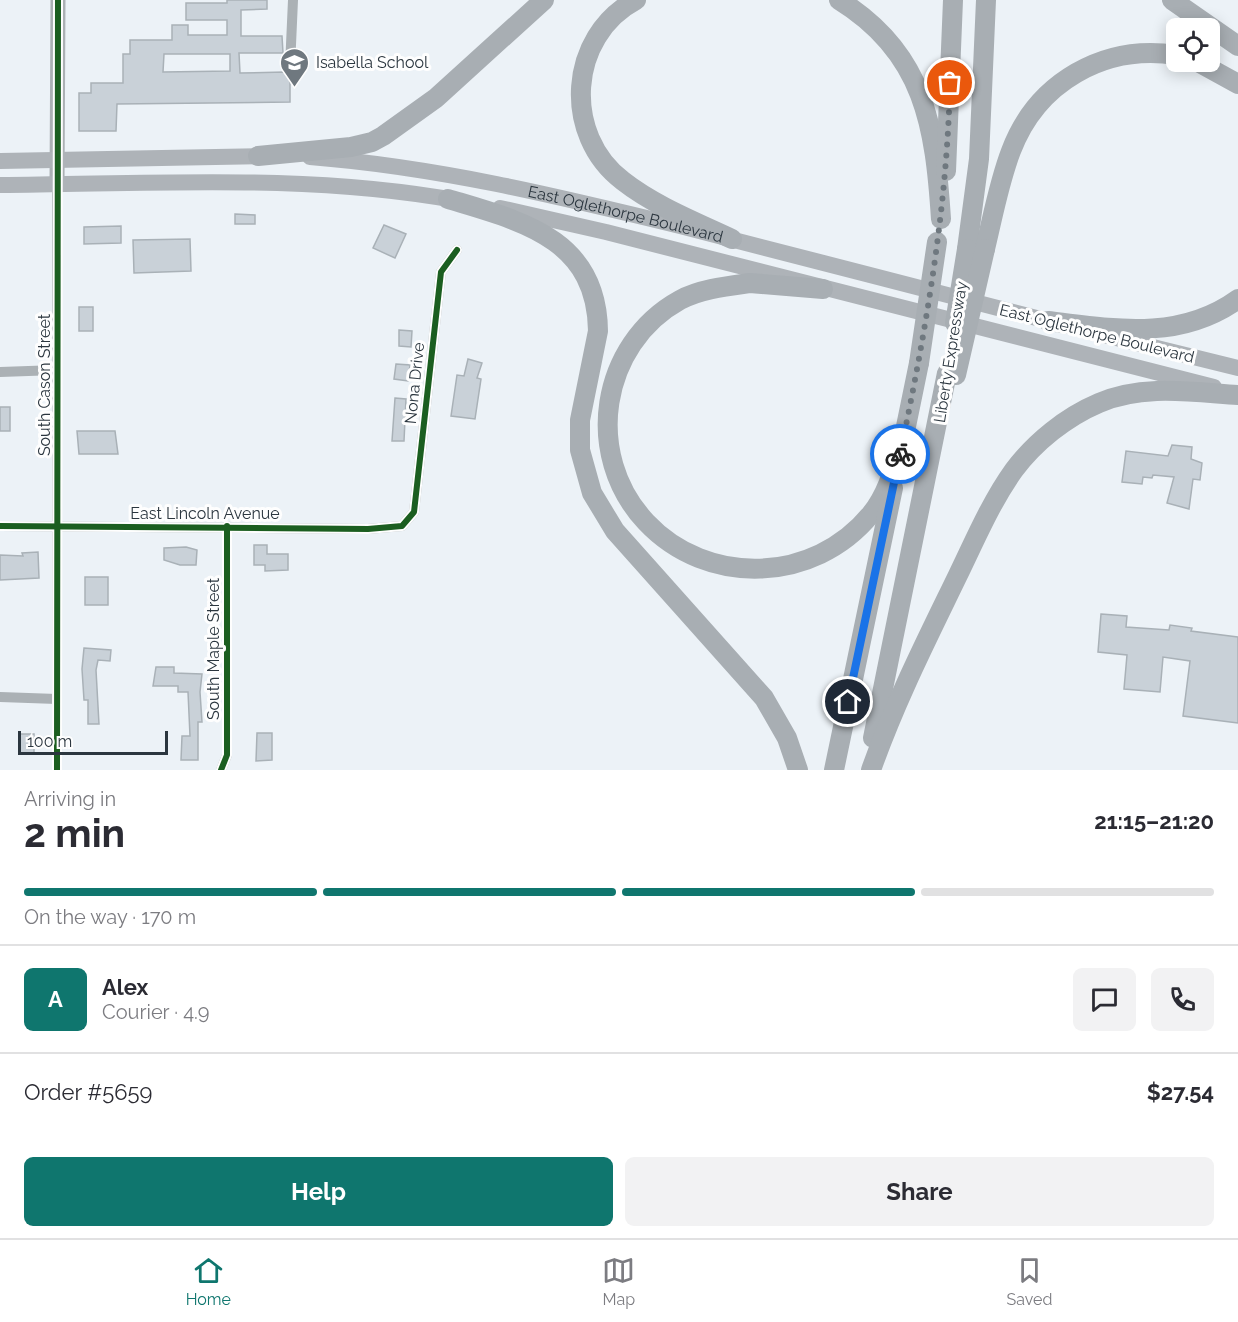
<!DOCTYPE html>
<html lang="en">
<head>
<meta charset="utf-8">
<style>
  body { margin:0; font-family:Raleway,sans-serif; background:#f2f2f3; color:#2b2b33; height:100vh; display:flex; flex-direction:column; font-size:22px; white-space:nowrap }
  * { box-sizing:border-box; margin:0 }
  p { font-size:20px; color:#7c7c81 }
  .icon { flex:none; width:33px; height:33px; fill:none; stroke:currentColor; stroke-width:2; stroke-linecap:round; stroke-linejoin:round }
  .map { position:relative; height:770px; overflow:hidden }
  .details { display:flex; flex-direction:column; background:#fff; flex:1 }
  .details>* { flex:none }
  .buttons { position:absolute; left:1166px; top:18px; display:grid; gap:12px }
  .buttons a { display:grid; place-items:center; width:54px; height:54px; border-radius:9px; background:#fff; box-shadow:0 3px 15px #0003; font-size:30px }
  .scale { position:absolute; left:18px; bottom:15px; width:150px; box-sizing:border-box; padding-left:6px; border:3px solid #2b363f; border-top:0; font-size:16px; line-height:21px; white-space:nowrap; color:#2b363f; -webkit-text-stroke:4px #fefefe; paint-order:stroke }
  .pin { position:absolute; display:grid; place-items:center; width:51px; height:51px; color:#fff; margin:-26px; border:3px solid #fff; border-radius:50%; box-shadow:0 2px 6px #0007 }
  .courier { position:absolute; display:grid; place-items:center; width:60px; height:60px; margin:-30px; border:4px solid #1a73e8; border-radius:50%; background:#fff; color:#222; box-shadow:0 2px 8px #0007 }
  .summary em { font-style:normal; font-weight:700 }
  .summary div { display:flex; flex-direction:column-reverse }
  .summary { display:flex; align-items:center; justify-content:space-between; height:102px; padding:0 24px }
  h1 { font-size:39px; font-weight:700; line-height:45px }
  .bar { display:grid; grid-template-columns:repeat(4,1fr); gap:9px 6px; align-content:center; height:72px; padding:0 24px }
  .bar i { height:8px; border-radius:4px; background:#e1e1e2 }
  .bar .on { background:#0f766e }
  .bar p { grid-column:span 4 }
  .line { display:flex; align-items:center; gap:15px; padding:0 24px; border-top:2px solid #e1e1e2 }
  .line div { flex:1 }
  .round { display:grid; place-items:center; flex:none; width:63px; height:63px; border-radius:9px; background:#f2f2f3 }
  .action { display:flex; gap:12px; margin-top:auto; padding:12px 24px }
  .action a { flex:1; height:69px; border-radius:9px; background:#0f766e; color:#fff; font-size:24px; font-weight:700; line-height:69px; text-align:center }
  .action a+a { background:#f2f2f3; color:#2b2b33 }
  .tabs { display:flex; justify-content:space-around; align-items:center; height:84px; border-top:2px solid #e1e1e2; background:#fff; font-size:16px; color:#7c7c81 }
  .tabs a { display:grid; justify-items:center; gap:3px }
  .tabs .on { color:#0f766e }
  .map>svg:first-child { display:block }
  .building { fill:#c9d1d8; stroke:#a9b1b7; stroke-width:1.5; fill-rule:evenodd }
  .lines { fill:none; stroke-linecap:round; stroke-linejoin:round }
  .street { stroke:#abb1b5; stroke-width:10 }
  .secondary { stroke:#abb0b4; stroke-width:15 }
  .primary { stroke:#aeb3b8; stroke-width:16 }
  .highway { stroke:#a8aeb3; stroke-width:20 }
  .highway-bridge { stroke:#a8aeb3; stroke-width:20 }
  .cycleway-casing { stroke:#fefefe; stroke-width:10 }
  .cycleway { stroke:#1b5e20; stroke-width:6 }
  .done { stroke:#6f787f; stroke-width:6; stroke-dasharray:0 10.8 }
  .route { stroke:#1a73e8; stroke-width:8 }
  .labels { text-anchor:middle; stroke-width:6; stroke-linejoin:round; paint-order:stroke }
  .poi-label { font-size:16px; fill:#2b363f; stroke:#fefefe; text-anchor:start }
  .street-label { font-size:16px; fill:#2b363f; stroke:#fefefe }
</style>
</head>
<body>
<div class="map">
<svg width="1238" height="770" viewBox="0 0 1238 770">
  <rect width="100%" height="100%" fill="#ecf2f7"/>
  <g class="building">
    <path d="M227 0H267V9L241 10V36H282L283 53H239L240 73 285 72 290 74V102L117 104 116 131H79V93H91V83H123V54H130V40H172V25H188V35H227V20H186V3H227ZM164 54H230V71L163 72Z"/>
    <polygon points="235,214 255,215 255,224 235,224"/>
    <polygon points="384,225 406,234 395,258 373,248"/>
    <polygon points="121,226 121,243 84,244 84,227"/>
    <polygon points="190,239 191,271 134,273 133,240"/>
    <rect x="79" y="307" width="14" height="24"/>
    <polygon points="399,330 412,331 411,347 399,346"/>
    <polygon points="468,359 482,363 477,378 481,379 475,419 451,416 457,375 464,376"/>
    <polygon points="396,364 410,365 408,381 394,379"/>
    <polygon points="395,398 406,399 404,441 392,441"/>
    <rect x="0" y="407" width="10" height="24"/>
    <polygon points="77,431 115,431 118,454 79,454"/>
    <polygon points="1172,445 1192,447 1191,459 1202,463 1200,480 1193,479 1189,509 1167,503 1174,477 1153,475 1152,478 1143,477 1142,484 1122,482 1126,451 1168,456"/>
    <polygon points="254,545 267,545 267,554 288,554 288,570 265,571 265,565 254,565"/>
    <polygon points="186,547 197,550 196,565 180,565 164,560 164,548"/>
    <polygon points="38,552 39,578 0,580 0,555 23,556 22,553"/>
    <rect x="85" y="577" width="23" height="28"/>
    <polygon points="1101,614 1127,616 1126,627 1169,630 1170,625 1192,628 1191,631 1238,637 1238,723 1183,716 1190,661 1163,657 1160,692 1124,689 1127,655 1098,652"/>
    <polygon points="84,648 111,650 110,661 98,660 96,670 99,724 88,724 88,700 84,700 82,669"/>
    <polygon points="156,667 174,667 174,673 202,674 200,692 202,722 198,722 198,760 181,760 182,736 190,736 188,692 178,692 178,686 153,686"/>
    <polygon points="257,733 272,733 272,760 256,761"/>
    <polygon points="19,734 34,734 34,753 19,754"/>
  </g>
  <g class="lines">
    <g class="street">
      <polyline points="290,67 293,0"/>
      <polyline points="57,185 57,770"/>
      <polyline points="0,372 57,370"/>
      <polyline points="0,526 368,529 402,526 414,512 441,272 457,250"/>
      <polyline points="0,697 57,699"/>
      <polyline points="221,770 227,755 227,526"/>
    </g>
    <polyline class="secondary" points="57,185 58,0"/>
    <g class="primary">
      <path id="s1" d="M310 157C437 167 557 196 680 226 807 258 933 292 1060 324"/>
      <polyline points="0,161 269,156"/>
      <path d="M0 185C154 184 307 173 460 201"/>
      <polyline points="500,208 606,232 1214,387"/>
      <polyline points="1096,333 1238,368"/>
    </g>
    <g class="highway">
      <path d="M636 0C568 36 562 135 623 181 655 206 696 222 732 239"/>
      <path d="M839 0C925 53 935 127 941 219"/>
      <polyline points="1172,0 1238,46"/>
      <polyline points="1198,62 1238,84"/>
      <polyline points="258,156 351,147 372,142 383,136 436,98 544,0"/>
      <polyline points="946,171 953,0"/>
      <path d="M448 199C521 221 597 238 598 331L580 420V450L592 493 615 531 764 698 787 738 798 770"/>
      <polyline points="967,249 979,159 986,0"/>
      <path d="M985 249C993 216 999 182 1011 151 1037 82 1104 44 1176 55"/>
      <path d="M823 289 750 283C728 286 700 289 680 300 600 344 583 455 646 522 707 587 814 584 871 514 890 491 896 459 905 431"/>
      <path d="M1048 321C1114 329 1180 341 1238 299"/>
      <polyline points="903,441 919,363"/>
      <polyline points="873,738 947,373"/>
      <polyline points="834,770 893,488"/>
      <path d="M871 770C895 702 927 639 958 575 975 540 991 502 1014 470 1035 442 1066 417 1099 403 1142 384 1192 392 1238 395"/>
    </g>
    <g class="highway-bridge">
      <polyline points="955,323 967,249"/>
      <polyline points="919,363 937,242"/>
      <polyline points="956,375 985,249"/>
    </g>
    <defs>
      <g id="cycleway">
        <polyline points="0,526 368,529 402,526 414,512 441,272 457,250"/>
        <polyline points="57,770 58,0"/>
        <polyline points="221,770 227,755 227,526"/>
      </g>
    </defs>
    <use href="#cycleway" class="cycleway-casing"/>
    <use href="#cycleway" class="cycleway"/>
  </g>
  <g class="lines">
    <path class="done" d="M900 454C926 331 947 208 950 83"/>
    <polyline class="route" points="848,702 900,454"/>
  </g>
  <defs>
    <symbol id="school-pin" viewBox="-11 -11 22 30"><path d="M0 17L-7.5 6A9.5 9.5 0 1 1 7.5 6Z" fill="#6f787f" stroke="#fefefe"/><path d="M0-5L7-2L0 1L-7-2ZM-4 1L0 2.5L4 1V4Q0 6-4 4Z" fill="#fff"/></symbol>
  </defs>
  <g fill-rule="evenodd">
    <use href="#school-pin" x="278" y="46" width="33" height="45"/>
  </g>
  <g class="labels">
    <g class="poi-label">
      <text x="316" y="68">Isabella School</text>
    </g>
    <g class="street-label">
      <text dy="6" stroke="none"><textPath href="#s1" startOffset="321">East Oglethorpe Boulevard</textPath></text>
      <text transform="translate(1097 333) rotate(14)" y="6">East Oglethorpe Boulevard</text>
      <text transform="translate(950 352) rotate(-81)" y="6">Liberty Expressway</text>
      <text transform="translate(414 383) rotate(-84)" y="6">Nona Drive</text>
      <text transform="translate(44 385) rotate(-90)" y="6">South Cason Street</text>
      <text x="205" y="519">East Lincoln Avenue</text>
      <text transform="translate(213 649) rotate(-90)" y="6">South Maple Street</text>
    </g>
  </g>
</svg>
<div class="buttons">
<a><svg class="icon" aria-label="locate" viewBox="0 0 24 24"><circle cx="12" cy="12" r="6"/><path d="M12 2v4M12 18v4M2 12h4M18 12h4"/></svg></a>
</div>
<div class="scale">100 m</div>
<div class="pin" style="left:950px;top:83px;background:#ea580c"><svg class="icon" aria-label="bag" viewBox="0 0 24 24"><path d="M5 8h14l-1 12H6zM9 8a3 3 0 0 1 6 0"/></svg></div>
<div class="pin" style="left:848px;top:702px;background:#1f2937"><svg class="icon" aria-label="home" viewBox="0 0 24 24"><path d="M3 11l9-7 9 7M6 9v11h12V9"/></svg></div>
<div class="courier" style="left:900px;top:454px"><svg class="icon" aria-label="bike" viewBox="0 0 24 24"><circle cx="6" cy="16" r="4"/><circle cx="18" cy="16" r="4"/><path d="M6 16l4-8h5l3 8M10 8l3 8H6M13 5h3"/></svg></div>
</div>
<section class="details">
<div class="summary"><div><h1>2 min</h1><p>Arriving in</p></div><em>21:15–21:20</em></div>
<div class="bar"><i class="on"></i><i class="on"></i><i class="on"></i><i></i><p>On the way · 170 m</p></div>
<div class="line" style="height:108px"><b class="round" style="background:#0f766e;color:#fff">A</b><div><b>Alex</b><p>Courier · 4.9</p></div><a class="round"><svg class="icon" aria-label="chat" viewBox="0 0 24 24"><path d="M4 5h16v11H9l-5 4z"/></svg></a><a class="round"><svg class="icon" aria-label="phone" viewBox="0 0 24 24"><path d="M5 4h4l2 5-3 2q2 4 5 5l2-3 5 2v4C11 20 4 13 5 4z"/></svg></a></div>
<div class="line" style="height:78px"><div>Order #5659</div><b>$27.54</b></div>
<div class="action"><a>Help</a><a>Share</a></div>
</section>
<nav class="tabs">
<a class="on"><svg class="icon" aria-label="home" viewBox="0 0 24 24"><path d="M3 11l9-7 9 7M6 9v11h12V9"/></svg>Home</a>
<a><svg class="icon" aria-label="map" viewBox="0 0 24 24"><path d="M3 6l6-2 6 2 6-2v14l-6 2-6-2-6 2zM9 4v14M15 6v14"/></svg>Map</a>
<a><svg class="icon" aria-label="saved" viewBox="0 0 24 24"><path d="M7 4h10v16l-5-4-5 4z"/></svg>Saved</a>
</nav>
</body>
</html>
